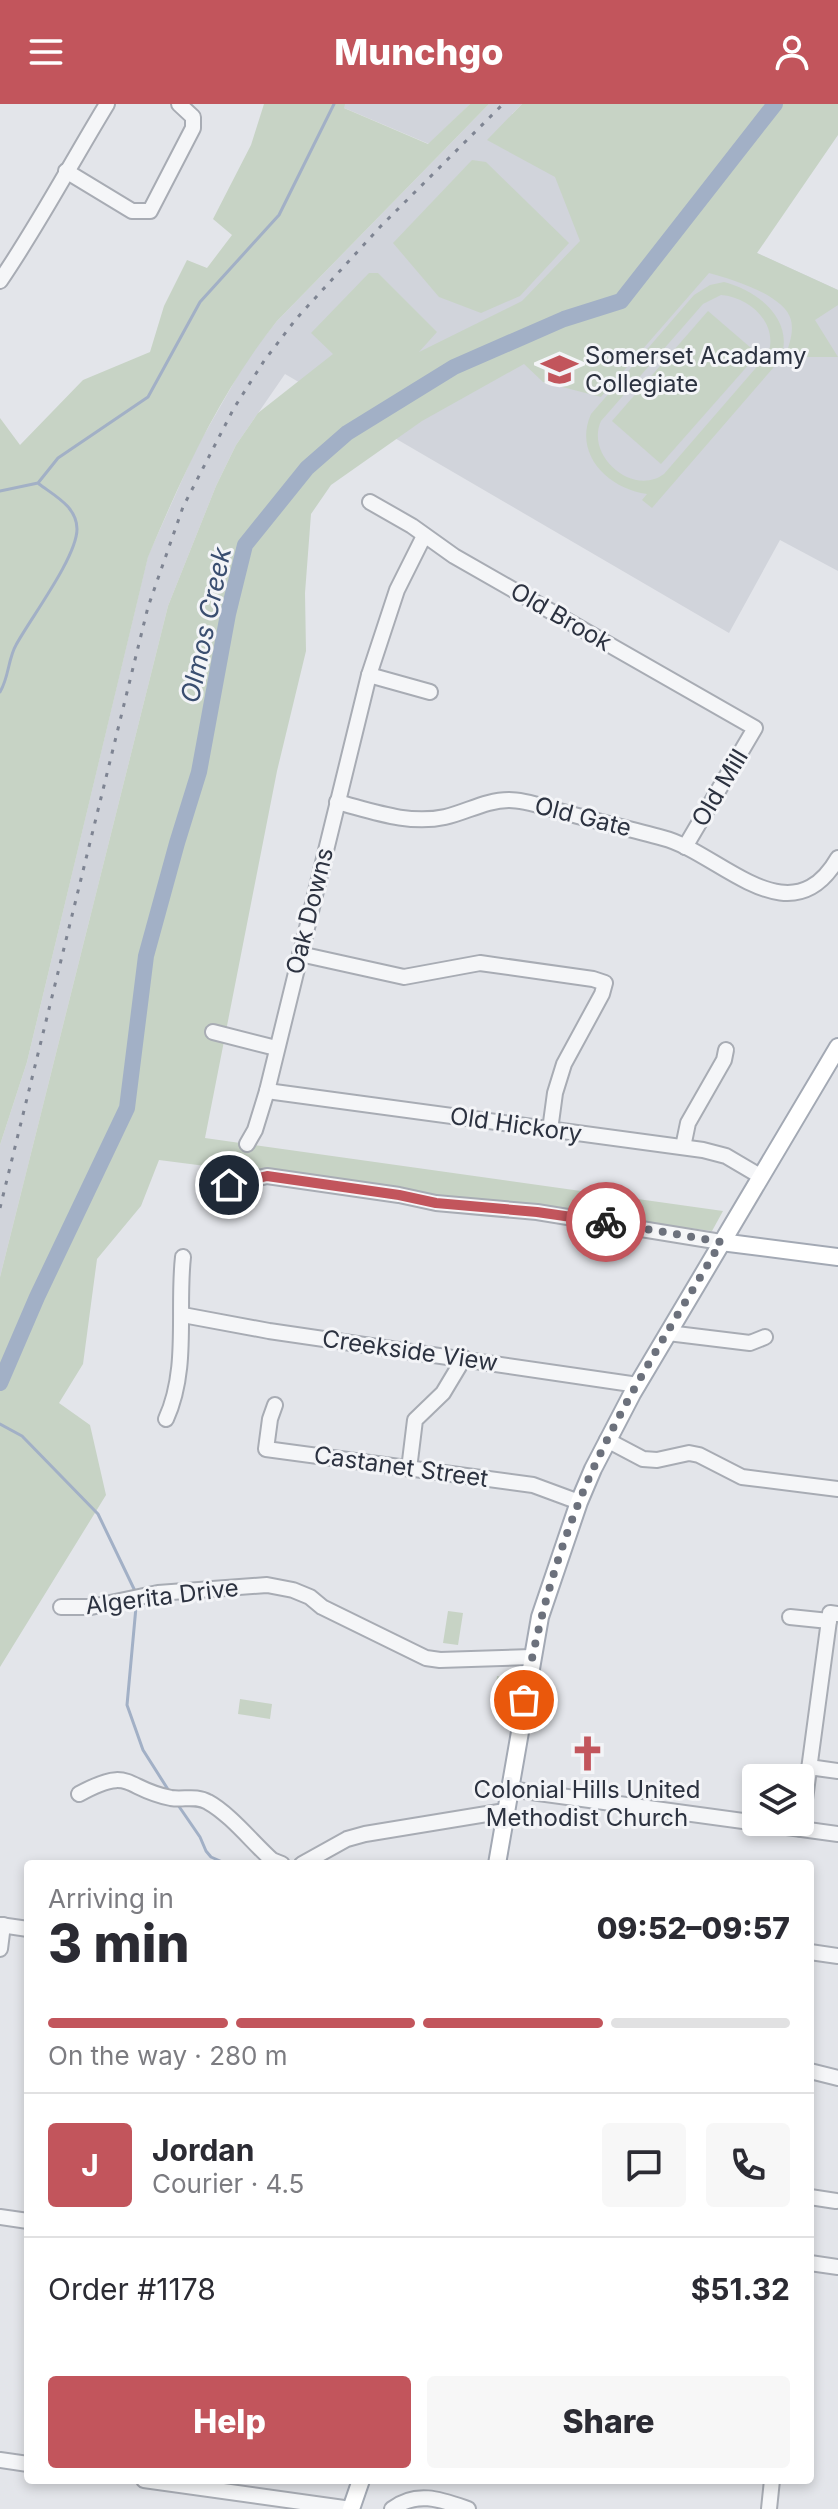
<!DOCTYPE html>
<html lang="en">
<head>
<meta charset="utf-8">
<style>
  body { margin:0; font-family:Inter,sans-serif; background:#f7f7f7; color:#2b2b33; height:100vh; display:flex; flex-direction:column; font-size:30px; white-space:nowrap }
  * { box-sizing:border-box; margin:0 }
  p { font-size:26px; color:#7c7c81 }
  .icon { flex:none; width:44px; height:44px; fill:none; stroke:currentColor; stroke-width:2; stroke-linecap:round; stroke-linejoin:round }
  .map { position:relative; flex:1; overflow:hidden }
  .details { position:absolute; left:24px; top:1756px; width:790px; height:624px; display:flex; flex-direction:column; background:#fff; border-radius:8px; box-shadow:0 4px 12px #0003 }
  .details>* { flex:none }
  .buttons { position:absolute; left:742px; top:1660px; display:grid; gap:16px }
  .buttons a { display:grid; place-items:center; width:72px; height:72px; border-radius:8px; background:#fff; box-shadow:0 4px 12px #0003; font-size:40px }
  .pin { position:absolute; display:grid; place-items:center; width:68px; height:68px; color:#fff; margin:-34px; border:4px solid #fff; border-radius:50%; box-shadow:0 2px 8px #0007 }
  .courier { position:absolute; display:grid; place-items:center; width:80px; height:80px; margin:-40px; border:6px solid #c2555c; border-radius:50%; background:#fff; color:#222; box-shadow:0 2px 10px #0007 }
  .headline em { font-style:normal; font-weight:800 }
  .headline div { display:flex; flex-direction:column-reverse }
  .headline { display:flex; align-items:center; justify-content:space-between; height:136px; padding:0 24px }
  h1 { font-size:52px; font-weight:800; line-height:60px }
  .bar { display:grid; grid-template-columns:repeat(4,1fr); gap:12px 8px; align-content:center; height:96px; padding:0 24px }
  .bar i { height:10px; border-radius:6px; background:#e1e1e2 }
  .bar .selected { background:#c2555c }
  .bar p { grid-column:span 4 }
  .line { display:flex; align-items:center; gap:20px; padding:0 24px; border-top:2px solid #e1e1e2 }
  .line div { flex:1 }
  .round { display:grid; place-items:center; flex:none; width:84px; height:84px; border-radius:8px; background:#f7f7f7 }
  .cta { display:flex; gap:16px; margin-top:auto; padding:16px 24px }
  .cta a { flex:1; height:92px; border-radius:8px; background:#c2555c; color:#fff; font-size:32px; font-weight:800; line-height:92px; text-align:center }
  .cta a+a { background:#f7f7f7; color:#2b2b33 }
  header { display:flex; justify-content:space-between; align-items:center; height:104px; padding:0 24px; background:#c2555c; color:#fff; font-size:36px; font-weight:800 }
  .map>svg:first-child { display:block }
  .built { fill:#d1d4db }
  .green { fill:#c7d3c5; fill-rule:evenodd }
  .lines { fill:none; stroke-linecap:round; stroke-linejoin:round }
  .stream { stroke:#a2b0c6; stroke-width:3 }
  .river { stroke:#a2b0c6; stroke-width:16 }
  .minor-casing { stroke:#a8acb4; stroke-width:18 }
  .major-casing { stroke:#a3a9b4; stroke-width:20 }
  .minor { stroke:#f5f6f8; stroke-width:14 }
  .major { stroke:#fff; stroke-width:16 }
  .rail { stroke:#7e8492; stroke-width:3; stroke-dasharray:4 8; stroke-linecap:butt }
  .done { stroke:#6c717c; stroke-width:8; stroke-dasharray:0 14.4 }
  .route { stroke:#c2555c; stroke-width:10 }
  .labels { text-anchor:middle; stroke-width:6; stroke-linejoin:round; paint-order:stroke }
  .poi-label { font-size:24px; fill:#2c3240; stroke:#f3f4f7; text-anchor:start }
  .street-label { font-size:24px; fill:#2c3240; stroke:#f3f4f7 }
  .water-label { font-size:26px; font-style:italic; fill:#3a4e70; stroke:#f3f4f7 }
</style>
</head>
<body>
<header><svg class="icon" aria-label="menu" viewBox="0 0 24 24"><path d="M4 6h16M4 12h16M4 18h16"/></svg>Munchgo<svg class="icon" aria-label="person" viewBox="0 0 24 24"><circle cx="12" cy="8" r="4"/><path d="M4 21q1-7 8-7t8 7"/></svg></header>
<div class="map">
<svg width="838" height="2405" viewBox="0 0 838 2405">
  <rect width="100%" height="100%" fill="#e3e5ea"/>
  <g class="built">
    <polygon points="335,0 470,0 429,40"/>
    <polygon points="489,0 522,0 512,10 757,149 838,186 838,467 780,436 729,529 285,270 236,341 216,382 168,502 0,1173 0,1041 27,958 148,452 196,345 249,252 277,217"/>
  </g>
  <g class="green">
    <path d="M264 0H345L344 4 428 40 470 0H489L277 217C221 287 183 370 148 453L27 958 0 1041V314L20 341 83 276 150 248 164 202 187 156 207 164 232 131 213 115 251 41Z"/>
    <path d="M522 0H838V31L757 149 838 186V201L815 216 838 253H785C789 241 794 229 791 216 785 191 731 175 709 169L601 293 543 278 524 260 422 317 331 381 311 410 305 489 306 547 277 667 205 1034 723 1107 712 1127 159 1056 141 1102 97 1155 83 1260 59 1299 90 1321 106 1391 0 1563V1173L168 502 216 382 236 341 258 309 333 250 311 229 369 169H378L437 228 419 248 522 197 580 137 555 73 487 36Z"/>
    <polygon points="472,56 486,58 569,139 520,192 481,209 439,193 393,139"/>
    <path d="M724 178C759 187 796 217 780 256L652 404 642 396 647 390C608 385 573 350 591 310L694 191 710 181ZM721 191C750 193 779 220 768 250L664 370C633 393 585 352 601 317L703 200Z"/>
    <polygon points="708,207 758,250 661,360 612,317"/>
    <polygon points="448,1507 463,1509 458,1541 443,1539"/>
    <polygon points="497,1572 512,1574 507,1606 493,1604"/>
    <polygon points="240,1595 272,1600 270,1615 238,1610"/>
  </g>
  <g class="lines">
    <g class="stream">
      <polyline points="0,387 38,379 58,354 148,293 200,198 279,111 334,0"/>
      <path d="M0 588C9 573 8 555 16 541 30 515 77 453 77 425 77 403 55 392 39 380"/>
      <polyline points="0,1320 22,1332 98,1410 135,1487"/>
      <polyline points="136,1503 127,1601 143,1646 169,1687"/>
      <polyline points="178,1701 200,1733 206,1747 211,1753 227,1760"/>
    </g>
    <polyline class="river" points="0,1279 37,1193 127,1004 146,852 177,739 199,668 228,510 245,441 307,364 347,329 454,263 564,215 621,197 775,0"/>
    <defs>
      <g id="minor">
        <polyline points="66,67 132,107 150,107 193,24 193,13 179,0"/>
        <path d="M0 177C39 120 71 59 107 0"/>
        <polyline points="370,398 412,422 454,452 755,624 685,743"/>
        <polyline points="369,571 430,588"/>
        <path d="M337 698C372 707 408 721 445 713 467 708 486 696 509 696 527 696 546 704 563 708 596 717 630 725 663 734 719 748 790 837 838 754"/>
        <polyline points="300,850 404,873 480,859 593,875 605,879 602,890 564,960 555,989 550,1026"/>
        <polyline points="213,928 276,944"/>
        <polyline points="267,987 703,1046 726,1052 760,1072"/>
        <polyline points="247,1040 255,1026 267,987 369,571 397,486 424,432"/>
        <polyline points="683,1043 688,1019 724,956 726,946"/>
        <polyline points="229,1081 267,1072 399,1091 436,1099 537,1108 721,1138"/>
        <polyline points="183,1211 269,1227 638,1281"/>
        <polyline points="668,1229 750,1239 765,1233"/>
        <polyline points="275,1301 270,1315 266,1345 533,1381 579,1398"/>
        <path d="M166 1315C189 1265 177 1206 183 1153"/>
        <polyline points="607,1336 643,1355 657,1356 689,1349 699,1351 742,1373 838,1385"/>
        <polyline points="409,1365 415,1316 443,1289 464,1254"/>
        <polyline points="61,1503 91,1503 158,1489 267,1481 293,1486 310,1493 322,1503 426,1554 440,1556 532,1553"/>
        <polyline points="790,1513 829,1517"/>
        <polyline points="809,1663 838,1667"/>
        <polyline points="509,1685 838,1730"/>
        <path d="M79 1690C132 1661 124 1685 171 1694 184 1696 196 1691 208 1698 230 1710 253 1739 272 1756L282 1760"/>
        <polyline points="801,1725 830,1509 838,1510"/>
        <polyline points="302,1760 347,1735 365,1730 505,1707"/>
        <polyline points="0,1821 28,1825"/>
        <polyline points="0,1845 3,1821"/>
        <polyline points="810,1848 838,1852"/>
        <polyline points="810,1967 838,1974"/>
        <polyline points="810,2093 836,2097"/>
        <polyline points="0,2113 28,2117"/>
        <polyline points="810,2159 838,2163"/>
        <polyline points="0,2356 28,2360"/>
        <polyline points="144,2376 351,2405"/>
        <path d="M392 2405C417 2386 442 2396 468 2405"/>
        <polyline points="769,2405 772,2376"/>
      </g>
      <g id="major">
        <polyline points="721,1138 838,1153"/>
        <polyline points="497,1760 540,1513 579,1398 593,1365 632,1290 838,943"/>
        <polyline points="351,2405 361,2376"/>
      </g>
    </defs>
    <use href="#minor" class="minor-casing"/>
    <use href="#major" class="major-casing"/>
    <use href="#minor" class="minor"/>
    <use href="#major" class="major"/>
    <polyline class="rail" points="0,1104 148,503 183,403 234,304 264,257 296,215 380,123 503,0"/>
  </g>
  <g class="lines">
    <path class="done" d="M524 1596C538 1516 560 1437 594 1363 630 1285 678 1212 721 1138L606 1118"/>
    <polyline class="route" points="229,1081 267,1072 399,1091 436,1099 537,1108 606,1118"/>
  </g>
  <defs>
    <symbol id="school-bare" viewBox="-9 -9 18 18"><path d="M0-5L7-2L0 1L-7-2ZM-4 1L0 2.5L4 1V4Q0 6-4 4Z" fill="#c2555c" stroke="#f3f4f7" stroke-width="2.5" paint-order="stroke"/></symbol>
    <symbol id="church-bare" viewBox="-9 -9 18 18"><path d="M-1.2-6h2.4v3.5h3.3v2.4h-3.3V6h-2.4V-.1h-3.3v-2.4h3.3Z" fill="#c2555c" stroke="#f3f4f7" stroke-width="2.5" paint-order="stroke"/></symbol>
  </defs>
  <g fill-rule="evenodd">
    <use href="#school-bare" x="534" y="240" width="51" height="51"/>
    <use href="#church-bare" x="562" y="1624" width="51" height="51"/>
  </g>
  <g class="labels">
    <g class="poi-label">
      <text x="585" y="260">Somerset Acadamy<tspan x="585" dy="28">Collegiate</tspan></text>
      <text x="587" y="1694" text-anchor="middle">Colonial Hills United<tspan x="587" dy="28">Methodist Church</tspan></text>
    </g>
    <g class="street-label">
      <text transform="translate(561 513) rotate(30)" y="8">Old Brook</text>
      <text transform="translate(720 684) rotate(-59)" y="8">Old Mill</text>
      <text transform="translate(583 713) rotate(14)" y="8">Old Gate</text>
      <text transform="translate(310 807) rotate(-76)" y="8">Oak Downs</text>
      <text transform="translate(516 1021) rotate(8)" y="8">Old Hickory</text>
      <text transform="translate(410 1247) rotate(8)" y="8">Creekside View</text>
      <text transform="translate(401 1363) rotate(8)" y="8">Castanet Street</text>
      <text transform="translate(162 1493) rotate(-7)" y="8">Algerita Drive</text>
    </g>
    <g class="water-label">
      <text transform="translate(206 521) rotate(-78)" y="9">Olmos Creek</text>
    </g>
  </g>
</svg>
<div class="buttons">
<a><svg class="icon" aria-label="layers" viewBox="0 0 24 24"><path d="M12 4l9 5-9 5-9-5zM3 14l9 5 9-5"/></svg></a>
</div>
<div class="pin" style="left:524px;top:1596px;background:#ea580c"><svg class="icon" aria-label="bag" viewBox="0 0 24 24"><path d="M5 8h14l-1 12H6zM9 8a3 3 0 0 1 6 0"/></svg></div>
<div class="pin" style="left:229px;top:1081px;background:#1f2937"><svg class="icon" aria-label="home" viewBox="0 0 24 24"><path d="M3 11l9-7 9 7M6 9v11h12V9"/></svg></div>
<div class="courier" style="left:606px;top:1118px"><svg class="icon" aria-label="bike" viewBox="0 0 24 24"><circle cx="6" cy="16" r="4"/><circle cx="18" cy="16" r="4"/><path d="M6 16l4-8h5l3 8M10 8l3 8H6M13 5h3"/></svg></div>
<section class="details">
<div class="headline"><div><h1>3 min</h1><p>Arriving in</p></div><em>09:52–09:57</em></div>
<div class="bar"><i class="selected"></i><i class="selected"></i><i class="selected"></i><i></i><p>On the way · 280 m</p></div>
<div class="line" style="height:144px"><b class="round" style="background:#c2555c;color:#fff">J</b><div><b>Jordan</b><p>Courier · 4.5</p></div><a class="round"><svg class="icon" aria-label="chat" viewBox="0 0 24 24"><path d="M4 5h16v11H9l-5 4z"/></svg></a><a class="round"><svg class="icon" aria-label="phone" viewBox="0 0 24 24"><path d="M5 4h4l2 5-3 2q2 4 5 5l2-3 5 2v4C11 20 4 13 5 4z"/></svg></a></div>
<div class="line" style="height:104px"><div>Order #1178</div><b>$51.32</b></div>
<div class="cta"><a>Help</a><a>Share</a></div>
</section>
</div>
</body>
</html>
